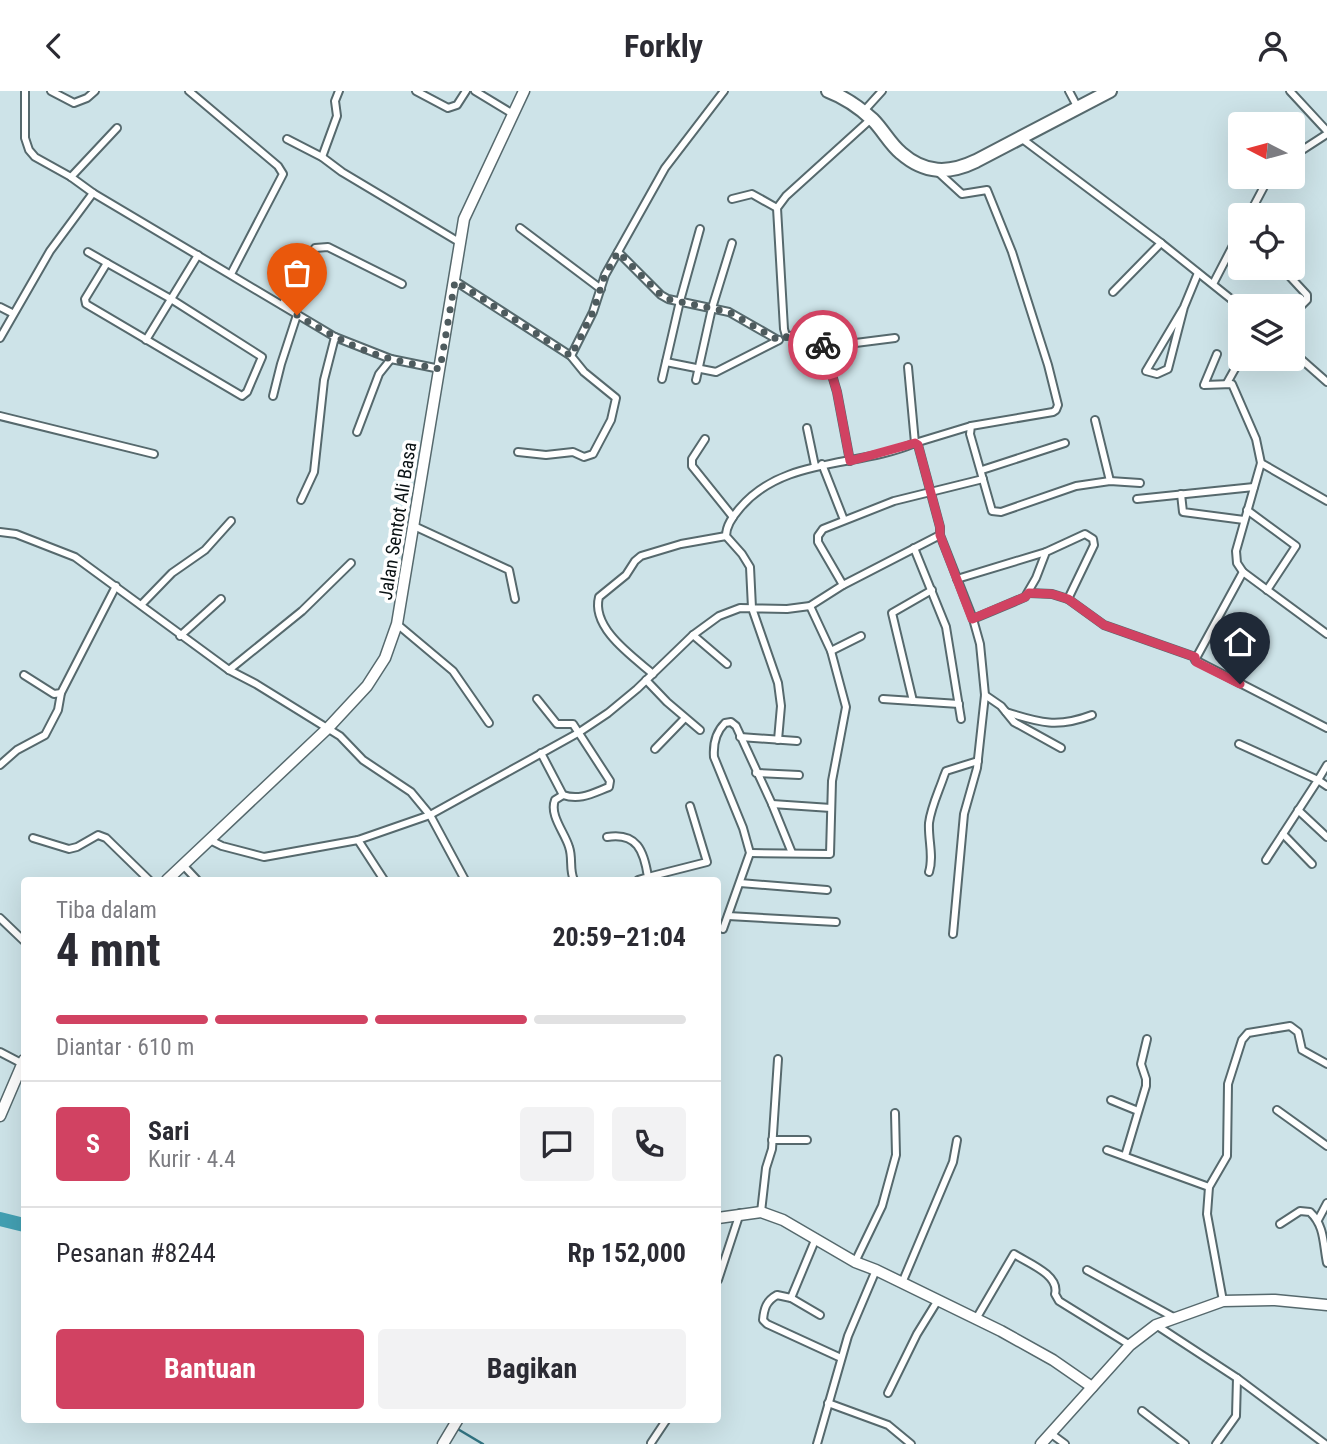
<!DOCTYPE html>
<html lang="id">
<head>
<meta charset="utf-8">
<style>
  body { margin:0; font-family:"Roboto Condensed",sans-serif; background:#f2f2f3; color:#2b2b33; height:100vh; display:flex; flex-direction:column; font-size:26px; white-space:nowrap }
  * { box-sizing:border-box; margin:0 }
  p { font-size:23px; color:#7c7c81 }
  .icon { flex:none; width:38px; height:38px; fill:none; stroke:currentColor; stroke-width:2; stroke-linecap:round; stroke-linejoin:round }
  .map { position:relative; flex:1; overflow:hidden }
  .panel { position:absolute; left:21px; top:786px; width:700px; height:546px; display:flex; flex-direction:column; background:#fff; border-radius:7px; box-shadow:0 7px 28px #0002 }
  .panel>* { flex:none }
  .needle { width:46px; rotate:276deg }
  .fabs { position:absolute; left:1228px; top:21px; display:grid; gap:14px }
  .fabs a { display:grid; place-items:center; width:77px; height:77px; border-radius:7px; background:#fff; box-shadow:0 7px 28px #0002; font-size:35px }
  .pin { position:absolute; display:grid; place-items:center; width:60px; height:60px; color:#fff; margin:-72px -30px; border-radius:50% 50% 50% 0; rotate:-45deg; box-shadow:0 0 7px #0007 }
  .pin .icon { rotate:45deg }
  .courier { position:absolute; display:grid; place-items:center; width:70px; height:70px; margin:-35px; border:5px solid #d14262; border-radius:50%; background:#fff; color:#222; box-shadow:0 2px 9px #0007 }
  .overview em { font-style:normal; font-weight:700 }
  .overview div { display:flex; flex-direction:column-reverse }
  .overview { display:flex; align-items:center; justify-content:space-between; height:119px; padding:0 35px }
  h1 { font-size:46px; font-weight:700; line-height:52px }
  .bar { display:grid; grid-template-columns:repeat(4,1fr); gap:10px 7px; align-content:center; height:84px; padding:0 35px }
  .bar i { height:9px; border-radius:5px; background:#e1e1e2 }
  .bar .on { background:#d14262 }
  .bar p { grid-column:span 4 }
  .line { display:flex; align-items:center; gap:18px; padding:0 35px; border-top:2px solid #e1e1e2 }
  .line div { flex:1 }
  .round { display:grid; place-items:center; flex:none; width:74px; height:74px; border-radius:7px; background:#f2f2f3 }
  .button { display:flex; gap:14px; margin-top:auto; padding:14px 35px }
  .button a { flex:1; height:80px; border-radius:7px; background:#d14262; color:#fff; font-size:28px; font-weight:700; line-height:80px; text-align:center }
  .button a+a { background:#f2f2f3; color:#2b2b33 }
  header { display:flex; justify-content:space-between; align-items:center; height:91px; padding:0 35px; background:#fff; font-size:32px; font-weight:700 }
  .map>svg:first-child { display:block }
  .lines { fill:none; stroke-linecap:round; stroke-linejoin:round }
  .stream { stroke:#327583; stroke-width:2.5 }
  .river { stroke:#43a0b3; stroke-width:14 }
  .street-casing { stroke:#56696d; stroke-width:10 }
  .secondary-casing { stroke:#56696d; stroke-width:13 }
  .highway-casing { stroke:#56696d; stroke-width:16 }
  .street { stroke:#fff; stroke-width:6 }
  .secondary { stroke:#fff; stroke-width:10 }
  .highway { stroke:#fff; stroke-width:12 }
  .done { stroke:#4e5b5e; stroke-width:7; stroke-dasharray:0 12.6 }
  .route { stroke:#d14262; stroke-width:9 }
  .labels { text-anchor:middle; stroke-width:7; stroke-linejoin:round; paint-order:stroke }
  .street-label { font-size:19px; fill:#0a1214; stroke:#fff }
</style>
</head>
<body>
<header><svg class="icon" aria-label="back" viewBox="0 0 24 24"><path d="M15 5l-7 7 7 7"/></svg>Forkly<svg class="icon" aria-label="person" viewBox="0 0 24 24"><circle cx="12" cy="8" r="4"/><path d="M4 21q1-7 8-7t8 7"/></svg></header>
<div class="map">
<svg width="1327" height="1353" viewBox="0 0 1327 1353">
  <rect width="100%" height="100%" fill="#cde3e8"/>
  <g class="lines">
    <g class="stream">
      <polyline points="445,1328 451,1333"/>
      <polyline points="456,1337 483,1353"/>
    </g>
    <polyline class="river" points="0,1128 24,1134"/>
    <defs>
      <g id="street">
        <polyline points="25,0 25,47 29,59 35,66 71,86 93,102 335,246 391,268 440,278"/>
        <polyline points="51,0 74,12 87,7 95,0"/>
        <polyline points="189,0 278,75 283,83 231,183"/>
        <polyline points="416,0 448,17 457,14 466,0"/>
        <polyline points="475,0 513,23"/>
        <polyline points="1069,0 1078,17"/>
        <polyline points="1290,0 1327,40"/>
        <polyline points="863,21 882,0"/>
        <polyline points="1021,47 1161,152 1241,216"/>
        <polyline points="287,48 322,66 342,81 459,151"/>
        <polyline points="1293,65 1327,43"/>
        <polyline points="322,66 337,25 335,10 339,0"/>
        <polyline points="938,81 962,103 987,99 1012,161 1048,274 1058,314 1056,319 1053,321 971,335 970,343 992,420 1001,421 1076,395 1110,390 1140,392"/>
        <polyline points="71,86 117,37"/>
        <polyline points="732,108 752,103 777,117"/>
        <polyline points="1249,124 1269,86"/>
        <polyline points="520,137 601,198"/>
        <polyline points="88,161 107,172"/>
        <polyline points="618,161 661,204 668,208 729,221 778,249"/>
        <polygon points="107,172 171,208 262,266 247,301 242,305 86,213 85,208"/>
        <polyline points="1282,177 1307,204 1307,209 1293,223"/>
        <polyline points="455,190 571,265 584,281 616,307 611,329 593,363 584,366 573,361 546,364 518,361"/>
        <polyline points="1213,193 1241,139"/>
        <polyline points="1113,201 1161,152"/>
        <polyline points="282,214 315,157 328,156 402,193"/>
        <polyline points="0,216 12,222"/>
        <polyline points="1184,216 1168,278 1157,283 1146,280 1184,216 1198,182"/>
        <polyline points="0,247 50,160 93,102"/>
        <polyline points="146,249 198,164"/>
        <polyline points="824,256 895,247"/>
        <polyline points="1293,261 1327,291"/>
        <polyline points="1217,263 1204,294 1232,293 1256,348 1261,372 1236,460 1237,472 1243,481 1327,543"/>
        <polyline points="571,265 593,221 605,184 665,77 724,0"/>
        <polyline points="666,271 716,281 779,249"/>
        <polyline points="908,276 915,352 971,335"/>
        <polyline points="662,288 680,210 700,138"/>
        <polyline points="696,289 712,217 732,152"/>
        <polyline points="1227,292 1241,267"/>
        <polyline points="273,305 281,273 297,224"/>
        <polyline points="0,325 154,363"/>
        <polyline points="1095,329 1110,390"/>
        <polyline points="807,337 815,375"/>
        <polyline points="357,341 379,283 391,268"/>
        <polyline points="705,348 692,368 692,375 733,426"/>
        <polyline points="850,370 837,301 822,250 812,244 786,245 784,238 777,117 786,105 871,28"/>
        <polyline points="1261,372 1327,410"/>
        <polyline points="822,373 844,429"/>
        <polyline points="982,379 1065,352"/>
        <polyline points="1181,403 1183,421 1244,429"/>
        <polyline points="1137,408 1254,396"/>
        <polyline points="301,409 314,381 324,289 335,246"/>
        <polyline points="1247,419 1296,455 1267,499"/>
        <polyline points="414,435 509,479 515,508"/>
        <polyline points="0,441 16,443 75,466 229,579 256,593 340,645 363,669 411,701 430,724 465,789"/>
        <polyline points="940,444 973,528 980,553 985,604 977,677 964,723 953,843"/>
        <polyline points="914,457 946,536 961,628"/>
        <polyline points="1243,481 1195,569 1327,637"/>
        <polyline points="957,488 1046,461"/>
        <polyline points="843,494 818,451 818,445 823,438 894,410 983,388"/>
        <polyline points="1029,502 1052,503 1068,508 1104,534 1195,566"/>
        <polyline points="141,514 172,482 205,459 231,430"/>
        <polyline points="973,528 1025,506 1036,487 1046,461 1085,443 1093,448 1094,454 1068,508"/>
        <polyline points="397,533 453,580 489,632"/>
        <polyline points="693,544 727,573"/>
        <polyline points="180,545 221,508"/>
        <polyline points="831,560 861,545"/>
        <polyline points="229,579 302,520 351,472"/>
        <path d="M653 583C632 565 591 537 599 506L626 484 635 470 641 465 681 453 726 445"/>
        <polyline points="24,584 54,603 61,602 116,495"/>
        <polyline points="646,589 667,611 700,639"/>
        <polyline points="985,604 1001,615 1014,631 1061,657"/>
        <path d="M537 608 557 633H573L610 690 609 696C593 702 580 710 563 704"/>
        <polyline points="883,608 959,613"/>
        <polyline points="913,610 892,522 932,499"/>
        <path d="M1006 621C1040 632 1058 637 1092 624"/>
        <polyline points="740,646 797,650"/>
        <polyline points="1239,653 1318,689 1266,769"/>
        <polyline points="655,658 685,627"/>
        <path d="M541 662 563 704 555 709C549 724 565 742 569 756 573 767 569 779 574 789"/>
        <polyline points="0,674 17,659 45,644 58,619 61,602"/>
        <polyline points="1327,674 1318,689 1327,695"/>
        <polyline points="756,682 799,684"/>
        <polyline points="772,713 831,717"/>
        <polyline points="1298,719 1327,746"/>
        <polyline points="1283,743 1312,773"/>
        <path d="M607 746C637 741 644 760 648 786L638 789"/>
        <polyline points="33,747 69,758 77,756 98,744 106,747 149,789"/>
        <path d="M210 749 222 755 264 766 358 749 430 724 578 642 608 622 637 598 693 544 719 525 740 517 787 518 810 515 843 494 940 444V436L918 354 915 352C858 377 784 365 740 417 733 425 726 434 726 445L742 463 750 476 752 517 778 592 781 615 778 649"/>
        <polyline points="358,749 384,789"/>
        <polyline points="750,762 830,763 832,690 846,616 831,560 810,515"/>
        <polyline points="183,774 197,789"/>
        <path d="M929 781C934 765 928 749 929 732 931 716 939 700 944 685L946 680 978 670"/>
        <polyline points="648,786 707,771 690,715"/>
        <polyline points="740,792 827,799"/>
        <polyline points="728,825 836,831"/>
        <polyline points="0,827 24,850"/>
        <path d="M723 838 750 762 743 737 714 666C713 653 716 641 725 632L731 631 736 635 772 713 792 762"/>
        <polyline points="0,961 23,973"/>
        <polyline points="1111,1009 1138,1020"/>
        <polyline points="1277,1019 1327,1055"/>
        <polyline points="772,1049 807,1049"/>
        <polyline points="1107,1059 1209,1096"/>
        <polyline points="1125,1065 1146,995 1146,988 1141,973 1147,948"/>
        <polyline points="761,1121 766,1077 772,1058 778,968"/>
        <polyline points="1318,1129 1327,1112"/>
        <path d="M1280 1133 1300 1120 1310 1121C1325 1135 1323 1153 1327 1172"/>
        <polyline points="855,1171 882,1115 896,1064 895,1022"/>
        <polyline points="1087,1179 1175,1227"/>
        <polyline points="718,1189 740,1122"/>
        <polyline points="902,1192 953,1071 957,1049"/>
        <polyline points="791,1207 816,1147"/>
        <polyline points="1223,1210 1207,1123 1209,1096 1227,1065 1228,993 1242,949 1248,942 1290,935 1298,941 1302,959 1327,973"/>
        <path d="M820 1224 791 1207 777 1204C766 1210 764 1218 763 1229L767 1233 841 1267"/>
        <path d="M976 1228 1014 1163C1028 1172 1060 1184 1055 1203L1059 1210 1130 1254"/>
        <polyline points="1156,1234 1237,1287 1236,1325 1216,1353"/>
        <polyline points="1237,1287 1325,1353"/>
        <polyline points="888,1302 917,1243 938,1209"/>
        <polyline points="828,1312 888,1334 911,1353"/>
        <polyline points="1142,1320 1185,1353"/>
        <polyline points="1050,1342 1065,1353"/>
        <polyline points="651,1352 667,1328"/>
        <polyline points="817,1353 848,1245 876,1179"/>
      </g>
      <g id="secondary">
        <polyline points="167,789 328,637 367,595 385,567 397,533 464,128 524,0"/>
        <polyline points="0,1025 24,969"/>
        <polyline points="718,1127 761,1121 783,1129 855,1171 876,1179 1001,1240 1053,1269 1092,1296"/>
        <polyline points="443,1353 458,1328"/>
        <polyline points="1041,1353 1130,1254 1156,1234 1223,1210 1275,1209 1327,1214"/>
      </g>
      <path id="highway" d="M828 0C844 6 860 17 873 29 883 39 890 53 901 62 925 83 949 83 976 70L1110 0"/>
    </defs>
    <use href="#street" class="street-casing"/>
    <use href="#secondary" class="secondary-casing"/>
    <use href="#highway" class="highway-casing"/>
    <use href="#street" class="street"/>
    <use href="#secondary" class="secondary"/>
    <use href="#highway" class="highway"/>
  </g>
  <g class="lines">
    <path class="done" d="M297 224C327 242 357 259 391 268 407 272 424 275 440 278L455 190 571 265 593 221 605 184 618 161 661 204 667 208 729 221 778 249C792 242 814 240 823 254"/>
    <polyline class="route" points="823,254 837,301 850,370 915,352 918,354 940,436 940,444 972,528 1025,506 1029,502 1052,503 1068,508 1104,534 1195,566 1196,571 1240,593"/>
  </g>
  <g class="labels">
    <g class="street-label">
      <text transform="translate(397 430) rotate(-81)" y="7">Jalan Sentot Ali Basa</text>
    </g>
  </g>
</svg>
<div class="fabs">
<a><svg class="needle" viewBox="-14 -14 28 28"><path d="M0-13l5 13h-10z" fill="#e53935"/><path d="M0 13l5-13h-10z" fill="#7c7c81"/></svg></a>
<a><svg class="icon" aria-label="locate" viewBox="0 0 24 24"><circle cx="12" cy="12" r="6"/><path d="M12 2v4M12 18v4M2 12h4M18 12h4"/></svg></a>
<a><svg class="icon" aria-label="layers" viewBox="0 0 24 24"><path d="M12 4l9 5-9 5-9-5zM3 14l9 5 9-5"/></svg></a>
</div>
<div class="pin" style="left:297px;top:224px;background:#ea580c"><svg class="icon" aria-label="bag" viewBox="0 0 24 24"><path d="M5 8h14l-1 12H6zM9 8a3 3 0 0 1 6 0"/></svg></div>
<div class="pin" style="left:1240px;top:593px;background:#1f2937"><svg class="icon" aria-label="home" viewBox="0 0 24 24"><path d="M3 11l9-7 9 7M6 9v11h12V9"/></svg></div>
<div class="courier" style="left:823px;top:254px"><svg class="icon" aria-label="bike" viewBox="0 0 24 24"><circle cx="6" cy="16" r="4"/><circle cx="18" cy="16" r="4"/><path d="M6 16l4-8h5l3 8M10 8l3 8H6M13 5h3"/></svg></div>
<section class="panel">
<div class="overview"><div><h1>4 mnt</h1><p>Tiba dalam</p></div><em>20:59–21:04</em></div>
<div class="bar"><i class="on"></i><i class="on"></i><i class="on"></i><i></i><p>Diantar · 610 m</p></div>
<div class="line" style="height:126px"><b class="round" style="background:#d14262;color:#fff">S</b><div><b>Sari</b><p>Kurir · 4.4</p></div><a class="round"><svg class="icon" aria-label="chat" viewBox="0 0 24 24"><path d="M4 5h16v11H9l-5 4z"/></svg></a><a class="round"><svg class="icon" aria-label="phone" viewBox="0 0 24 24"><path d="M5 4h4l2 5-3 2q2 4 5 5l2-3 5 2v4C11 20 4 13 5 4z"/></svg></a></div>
<div class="line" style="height:91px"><div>Pesanan #8244</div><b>Rp 152,000</b></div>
<div class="button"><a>Bantuan</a><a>Bagikan</a></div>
</section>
</div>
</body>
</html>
